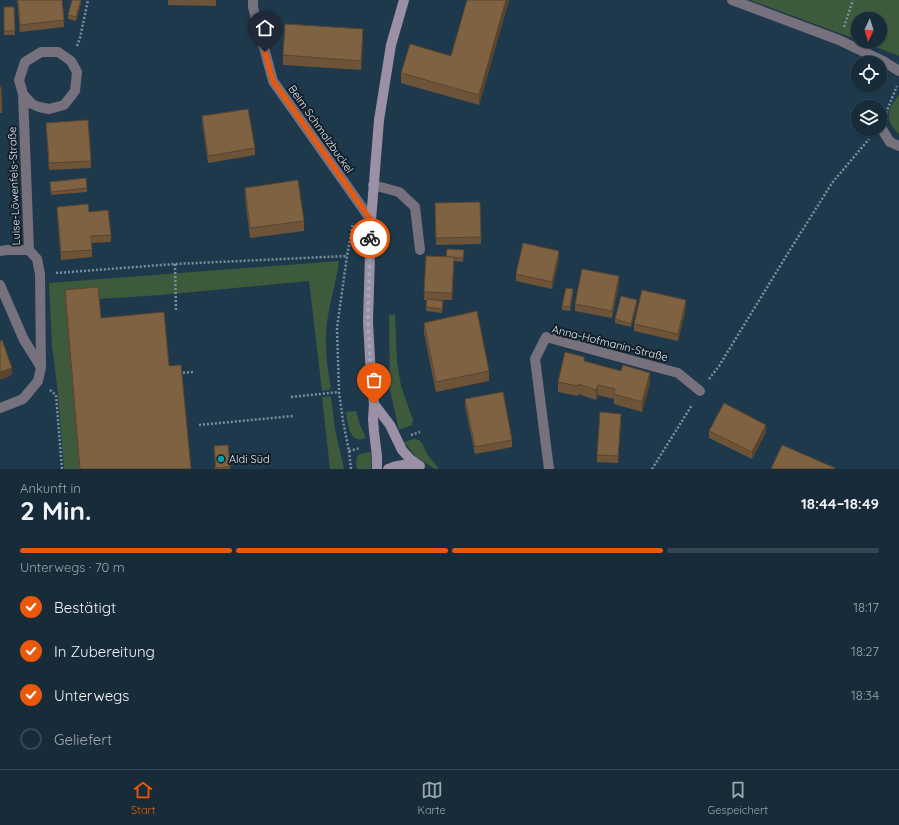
<!DOCTYPE html>
<html lang="de">
<head>
<meta charset="utf-8">
<style>
  body { margin:0; font-family:Quicksand,sans-serif; background:#243744; color:#f1f3f6; height:100vh; display:flex; flex-direction:column; font-size:15px; white-space:nowrap }
  * { box-sizing:border-box; margin:0 }
  p { font-size:13px; color:#9ea7ae }
  .icon { flex:none; width:22px; height:22px; fill:none; stroke:currentColor; stroke-width:2; stroke-linecap:round; stroke-linejoin:round }
  .map { position:relative; height:469px; overflow:hidden }
  .side { display:flex; flex-direction:column; background:#172b39; flex:1 }
  .side>* { flex:none }
  .needle { width:26px; rotate:184deg }
  .tools { position:absolute; left:851px; top:12px; display:grid; gap:8px }
  .tools a { display:grid; place-items:center; width:36px; height:36px; border-radius:50%; background:#172b39; box-shadow:0 1px 3px #0004,0 0 0 1px #364753; font-size:20px }
  .pin { position:absolute; display:grid; place-items:center; width:34px; height:34px; color:#fff; margin:-41px -17px; border-radius:50% 50% 50% 0; rotate:-45deg; box-shadow:0 0 4px #0007 }
  .pin .icon { rotate:45deg }
  .courier { position:absolute; display:grid; place-items:center; width:40px; height:40px; margin:-20px; border:3px solid #ea580c; border-radius:50%; background:#fff; color:#222; box-shadow:0 1px 5px #0007 }
  .head em { font-style:normal; font-weight:800 }
  .head div { display:flex; flex-direction:column-reverse }
  .head { display:flex; align-items:center; justify-content:space-between; height:68px; padding:0 20px }
  h1 { font-size:26px; font-weight:800; line-height:30px }
  .bar { display:grid; grid-template-columns:repeat(4,1fr); gap:6px 4px; align-content:center; height:48px; padding:0 20px }
  .bar i { height:5px; border-radius:3px; background:#364753 }
  .bar .on { background:#ea580c }
  .bar p { grid-column:span 4 }
  ol { padding:0 20px; list-style:none }
  li { display:flex; align-items:center; gap:12px; height:44px }
  li p { margin-inline-start:auto }
  li .icon { padding:4px; border-radius:50%; background:#ea580c; color:#fff; stroke-width:4 }
  li:last-child { color:#9ea7ae }
  li i { width:22px; height:22px; border:2px solid #364753; border-radius:50% }
  .tabs { display:flex; justify-content:space-around; align-items:center; height:56px; border-top:1px solid #364753; background:#172b39; font-size:11px; color:#9ea7ae }
  .tabs a { display:grid; justify-items:center; gap:2px }
  .tabs .on { color:#ea580c }
  .map>svg:first-child { display:block }
  .green { fill:#3d5a3c }
  .lines { fill:none; stroke-linecap:round; stroke-linejoin:round }
  .path { stroke:#7a8f9f; stroke-width:2.5; stroke-dasharray:2 2; stroke-linecap:butt }
  .lane { stroke:#77707d; stroke-width:10 }
  .street { stroke:#77707d; stroke-width:10 }
  .secondary { stroke:#9b90a5; stroke-width:10 }
  .wall { fill:#6d5438 }
  .shaded-wall { fill:#59452e }
  .building { fill:#7f6241; stroke:#59452e }
  .done { stroke:#9aadbc; stroke-width:4; stroke-dasharray:0 7.2 }
  .route { stroke:#ea580c; stroke-width:5 }
  .culture-dot { fill:#0f9aa8; stroke:#141f28; stroke-width:1.5 }
  .labels { text-anchor:middle; stroke-width:4; stroke-linejoin:round; paint-order:stroke }
  .street-label { font-size:11px; fill:#dcecf8; stroke:#141f28 }
  .poi-label { font-size:11px; fill:#dcecf8; stroke:#141f28; text-anchor:start }
</style>
</head>
<body>
<div class="map">
<svg width="899" height="469" viewBox="0 0 899 469">
  <rect width="100%" height="100%" fill="#1f394c"/>
  <g class="green">
    <polygon points="750,0 899,0 899,56 860,41 880,41 880,19 858,19 858,40"/>
    <path d="M899 95V134C896 131 893 128 891 124 885 112 892 104 899 95Z"/>
    <path d="M339 261C337 279 331 297 328 316 324 338 326 364 331 387L329 390 322 391 309 281 161 295 98 299 65 302 79 469H64L58 394 52 345 49 283Z"/>
    <polygon points="395,314 397,362 401,386 413,420 412,425 399,430 390,390 389,315"/>
    <polygon points="330,396 331,398 335,429 344,469 330,469 322,397"/>
    <path d="M356 411 360 425 366 438C363 439 360 440 357 439 349 437 347 419 346 412Z"/>
    <polygon points="414,439 419,440 422,443 427,454 439,469 435,469 416,457 404,442"/>
    <path d="M369 452 372 453V455L371 469H357C355 456 356 454 369 452Z"/>
  </g>
  <g class="lines">
    <g class="path">
      <polyline points="844,27 853,0"/>
      <polyline points="77,46 80,38 88,0"/>
      <polyline points="886,113 897,86"/>
      <polyline points="175,264 176,310"/>
      <polyline points="56,273 175,264 347,256"/>
      <polyline points="179,373 194,372"/>
      <polyline points="709,379 719,366 785,258 832,183 869,139"/>
      <polyline points="50,390 56,395 62,469"/>
      <polyline points="291,397 339,392"/>
      <polyline points="199,425 293,416"/>
      <polyline points="411,435 420,432"/>
      <polyline points="349,451 360,448"/>
      <polyline points="351,469 349,451 343,421 339,392 337,328 347,256 353,223"/>
      <polyline points="652,469 692,405"/>
    </g>
    <g class="lane">
      <polyline points="732,0 839,40 883,61 899,71"/>
      <polyline points="880,126 890,142 899,146"/>
      <polyline points="373,185 399,192 415,207 420,250"/>
    </g>
    <g class="street">
      <polyline points="253,0 253,7 273,81 371,220"/>
      <polyline points="0,251 7,250 29,250 23,94 19,80 25,62 41,52 58,52 71,61 77,72 75,91 64,105 49,109 39,107 32,104 23,94"/>
      <polyline points="0,285 24,340 41,367"/>
      <polyline points="0,408 23,399 38,381 41,367 40,274 37,259 29,250"/>
      <polyline points="549,469 535,359 546,337 678,373 700,391"/>
    </g>
    <g class="secondary">
      <polyline points="374,404 390,425 402,450 410,459 420,466"/>
      <polyline points="377,469 377,456 374,432 373,419 374,404 371,376 368,322 371,220 379,120 391,45 404,0"/>
      <path d="M388 469C398 464 407 464 419 466"/>
    </g>
  </g>
  <g class="wall">
    <polygon points="17,0 62,0 64,27 20,32"/>
    <polygon points="168,0 216,0 216,6 168,5"/>
    <polygon points="509,0 479,105 401,83 401,73 451,56"/>
    <polygon points="81,3 76,21 68,19 68,15"/>
    <polygon points="4,7 14,7 15,35 4,35"/>
    <polygon points="363,39 361,70 283,65 283,55"/>
    <polygon points="0,87 2,106 2,113 0,113"/>
    <polygon points="202,116 255,148 255,155 208,163 202,123"/>
    <polygon points="46,123 91,161 91,168 49,170"/>
    <polygon points="50,182 87,188 87,192 51,195"/>
    <polygon points="245,188 304,221 304,231 250,238 245,198"/>
    <polygon points="435,203 481,237 481,244 436,245"/>
    <polygon points="57,207 89,212 111,235 111,242 92,243 92,257 61,260 57,214"/>
    <polygon points="464,250 463,262 454,261 452,300 432,300 443,305 442,313 426,311 427,300 424,300 426,256 446,257"/>
    <polygon points="559,258 552,289 516,281 516,274"/>
    <polygon points="619,283 612,318 575,311 575,304"/>
    <polygon points="65,290 101,318 169,366 191,469 79,469 65,302"/>
    <polygon points="573,293 570,311 562,310 562,306"/>
    <polygon points="637,304 631,327 615,323 615,319"/>
    <polygon points="686,308 678,341 634,331 634,324"/>
    <polygon points="424,323 489,371 489,381 436,392 424,333"/>
    <polygon points="584,361 650,383 642,412 614,404 614,399 598,395 596,400 578,394 578,396 558,392 558,382"/>
    <polygon points="465,399 512,440 512,447 475,454 465,406"/>
    <polygon points="621,421 618,463 597,462 597,455"/>
    <polygon points="709,431 766,432 752,459 709,438"/>
    <polygon points="214,446 230,467 230,469 215,469"/>
  </g>
  <g class="shaded-wall">
    <polygon points="81,0 81,3 76,21 76,17"/>
    <polygon points="506,0 509,0 479,105 479,95"/>
    <polygon points="363,29 363,39 361,70 361,61"/>
    <polygon points="559,251 559,258 552,289 552,282"/>
    <polygon points="619,276 619,283 612,318 612,311"/>
    <polygon points="573,289 573,293 570,311 570,307"/>
    <polygon points="637,300 637,304 631,327 631,324"/>
    <polygon points="686,300 686,308 678,341 678,334"/>
    <polygon points="12,368 12,375 0,380 0,372"/>
    <polygon points="650,373 650,383 642,412 642,402"/>
    <polygon points="598,385 598,395 596,400 596,390"/>
    <polygon points="621,414 621,421 618,463 618,456"/>
    <polygon points="766,425 766,432 752,459 752,452"/>
  </g>
  <g class="building">
    <polygon points="18,0 62,0 64,20 20,25"/>
    <polygon points="72,0 81,0 76,17 68,15"/>
    <polygon points="467,0 506,0 479,95 401,73 410,44 451,56"/>
    <polygon points="4,7 14,7 15,31 4,31"/>
    <polygon points="285,24 363,29 361,61 283,55"/>
    <polygon points="0,87 1,87 2,106 0,106"/>
    <polygon points="248,109 255,148 208,156 202,116"/>
    <polygon points="88,120 91,161 49,163 46,123"/>
    <polygon points="86,178 87,188 51,192 50,182"/>
    <polygon points="298,180 304,221 250,228 245,188"/>
    <polygon points="480,202 481,237 436,238 435,203"/>
    <polygon points="88,204 89,212 108,210 111,235 91,236 92,250 61,252 57,207"/>
    <polygon points="523,243 559,251 552,282 516,274"/>
    <polygon points="447,249 464,250 463,258 446,257"/>
    <polygon points="426,256 454,257 452,293 424,292"/>
    <polygon points="582,269 619,276 612,311 575,304"/>
    <polygon points="98,287 101,318 164,312 169,366 181,365 191,469 80,469 65,290"/>
    <polygon points="566,288 573,289 570,307 562,306"/>
    <polygon points="642,290 686,300 678,334 634,324"/>
    <polygon points="621,296 637,300 631,324 615,319"/>
    <polygon points="427,299 443,301 442,309 426,307"/>
    <polygon points="477,311 489,371 436,382 424,323"/>
    <polygon points="2,340 12,368 0,372 0,341"/>
    <polygon points="565,352 584,357 584,361 621,371 623,365 650,373 642,402 614,394 615,389 598,385 596,390 578,384 578,386 558,382"/>
    <polygon points="503,392 512,440 475,447 465,399"/>
    <polygon points="724,403 766,425 752,452 709,431"/>
    <polygon points="600,412 621,414 618,456 597,455"/>
    <polygon points="228,445 230,467 216,468 214,446"/>
    <polygon points="782,445 835,468 834,469 771,469"/>
  </g>
  <g class="lines">
    <polyline class="done" points="370,238 368,322 371,376 374,404"/>
    <polyline class="route" points="265,52 273,81 371,220 370,238"/>
  </g>
  <circle class="culture-dot" cx="221" cy="459" r="4"/>
  <g class="labels">
    <g class="street-label">
      <text transform="translate(321 129) rotate(55)" y="4">Beim Schmalzbuckel</text>
      <text transform="translate(14 186) rotate(-92)" y="4">Luise-Löwenfels-Straße</text>
      <text transform="translate(610 343) rotate(14)" y="4">Anna-Hofmanin-Straße</text>
    </g>
    <g class="poi-label">
      <text x="229" y="463">Aldi Süd</text>
    </g>
  </g>
</svg>
<div class="tools">
<a><svg class="needle" viewBox="-14 -14 28 28"><path d="M0-13l5 13h-10z" fill="#e53935"/><path d="M0 13l5-13h-10z" fill="#9ea7ae"/></svg></a>
<a><svg class="icon" aria-label="locate" viewBox="0 0 24 24"><circle cx="12" cy="12" r="6"/><path d="M12 2v4M12 18v4M2 12h4M18 12h4"/></svg></a>
<a><svg class="icon" aria-label="layers" viewBox="0 0 24 24"><path d="M12 4l9 5-9 5-9-5zM3 14l9 5 9-5"/></svg></a>
</div>
<div class="pin" style="left:374px;top:404px;background:#ea580c"><svg class="icon" aria-label="bag" viewBox="0 0 24 24"><path d="M5 8h14l-1 12H6zM9 8a3 3 0 0 1 6 0"/></svg></div>
<div class="pin" style="left:265px;top:52px;background:#1f2937"><svg class="icon" aria-label="home" viewBox="0 0 24 24"><path d="M3 11l9-7 9 7M6 9v11h12V9"/></svg></div>
<div class="courier" style="left:370px;top:238px"><svg class="icon" aria-label="bike" viewBox="0 0 24 24"><circle cx="6" cy="16" r="4"/><circle cx="18" cy="16" r="4"/><path d="M6 16l4-8h5l3 8M10 8l3 8H6M13 5h3"/></svg></div>
</div>
<section class="side">
<div class="head"><div><h1>2 Min.</h1><p>Ankunft in</p></div><em>18:44–18:49</em></div>
<div class="bar"><i class="on"></i><i class="on"></i><i class="on"></i><i></i><p>Unterwegs · 70 m</p></div>
<ol>
<li><svg class="icon" aria-label="check" viewBox="0 0 24 24"><path d="M5 12l5 5 9-10"/></svg>Bestätigt<p>18:17</p></li>
<li><svg class="icon" aria-label="check" viewBox="0 0 24 24"><path d="M5 12l5 5 9-10"/></svg>In Zubereitung<p>18:27</p></li>
<li><svg class="icon" aria-label="check" viewBox="0 0 24 24"><path d="M5 12l5 5 9-10"/></svg>Unterwegs<p>18:34</p></li>
<li><i></i>Geliefert</li>
</ol>
</section>
<nav class="tabs">
<a class="on"><svg class="icon" aria-label="home" viewBox="0 0 24 24"><path d="M3 11l9-7 9 7M6 9v11h12V9"/></svg>Start</a>
<a><svg class="icon" aria-label="map" viewBox="0 0 24 24"><path d="M3 6l6-2 6 2 6-2v14l-6 2-6-2-6 2zM9 4v14M15 6v14"/></svg>Karte</a>
<a><svg class="icon" aria-label="saved" viewBox="0 0 24 24"><path d="M7 4h10v16l-5-4-5 4z"/></svg>Gespeichert</a>
</nav>
</body>
</html>
